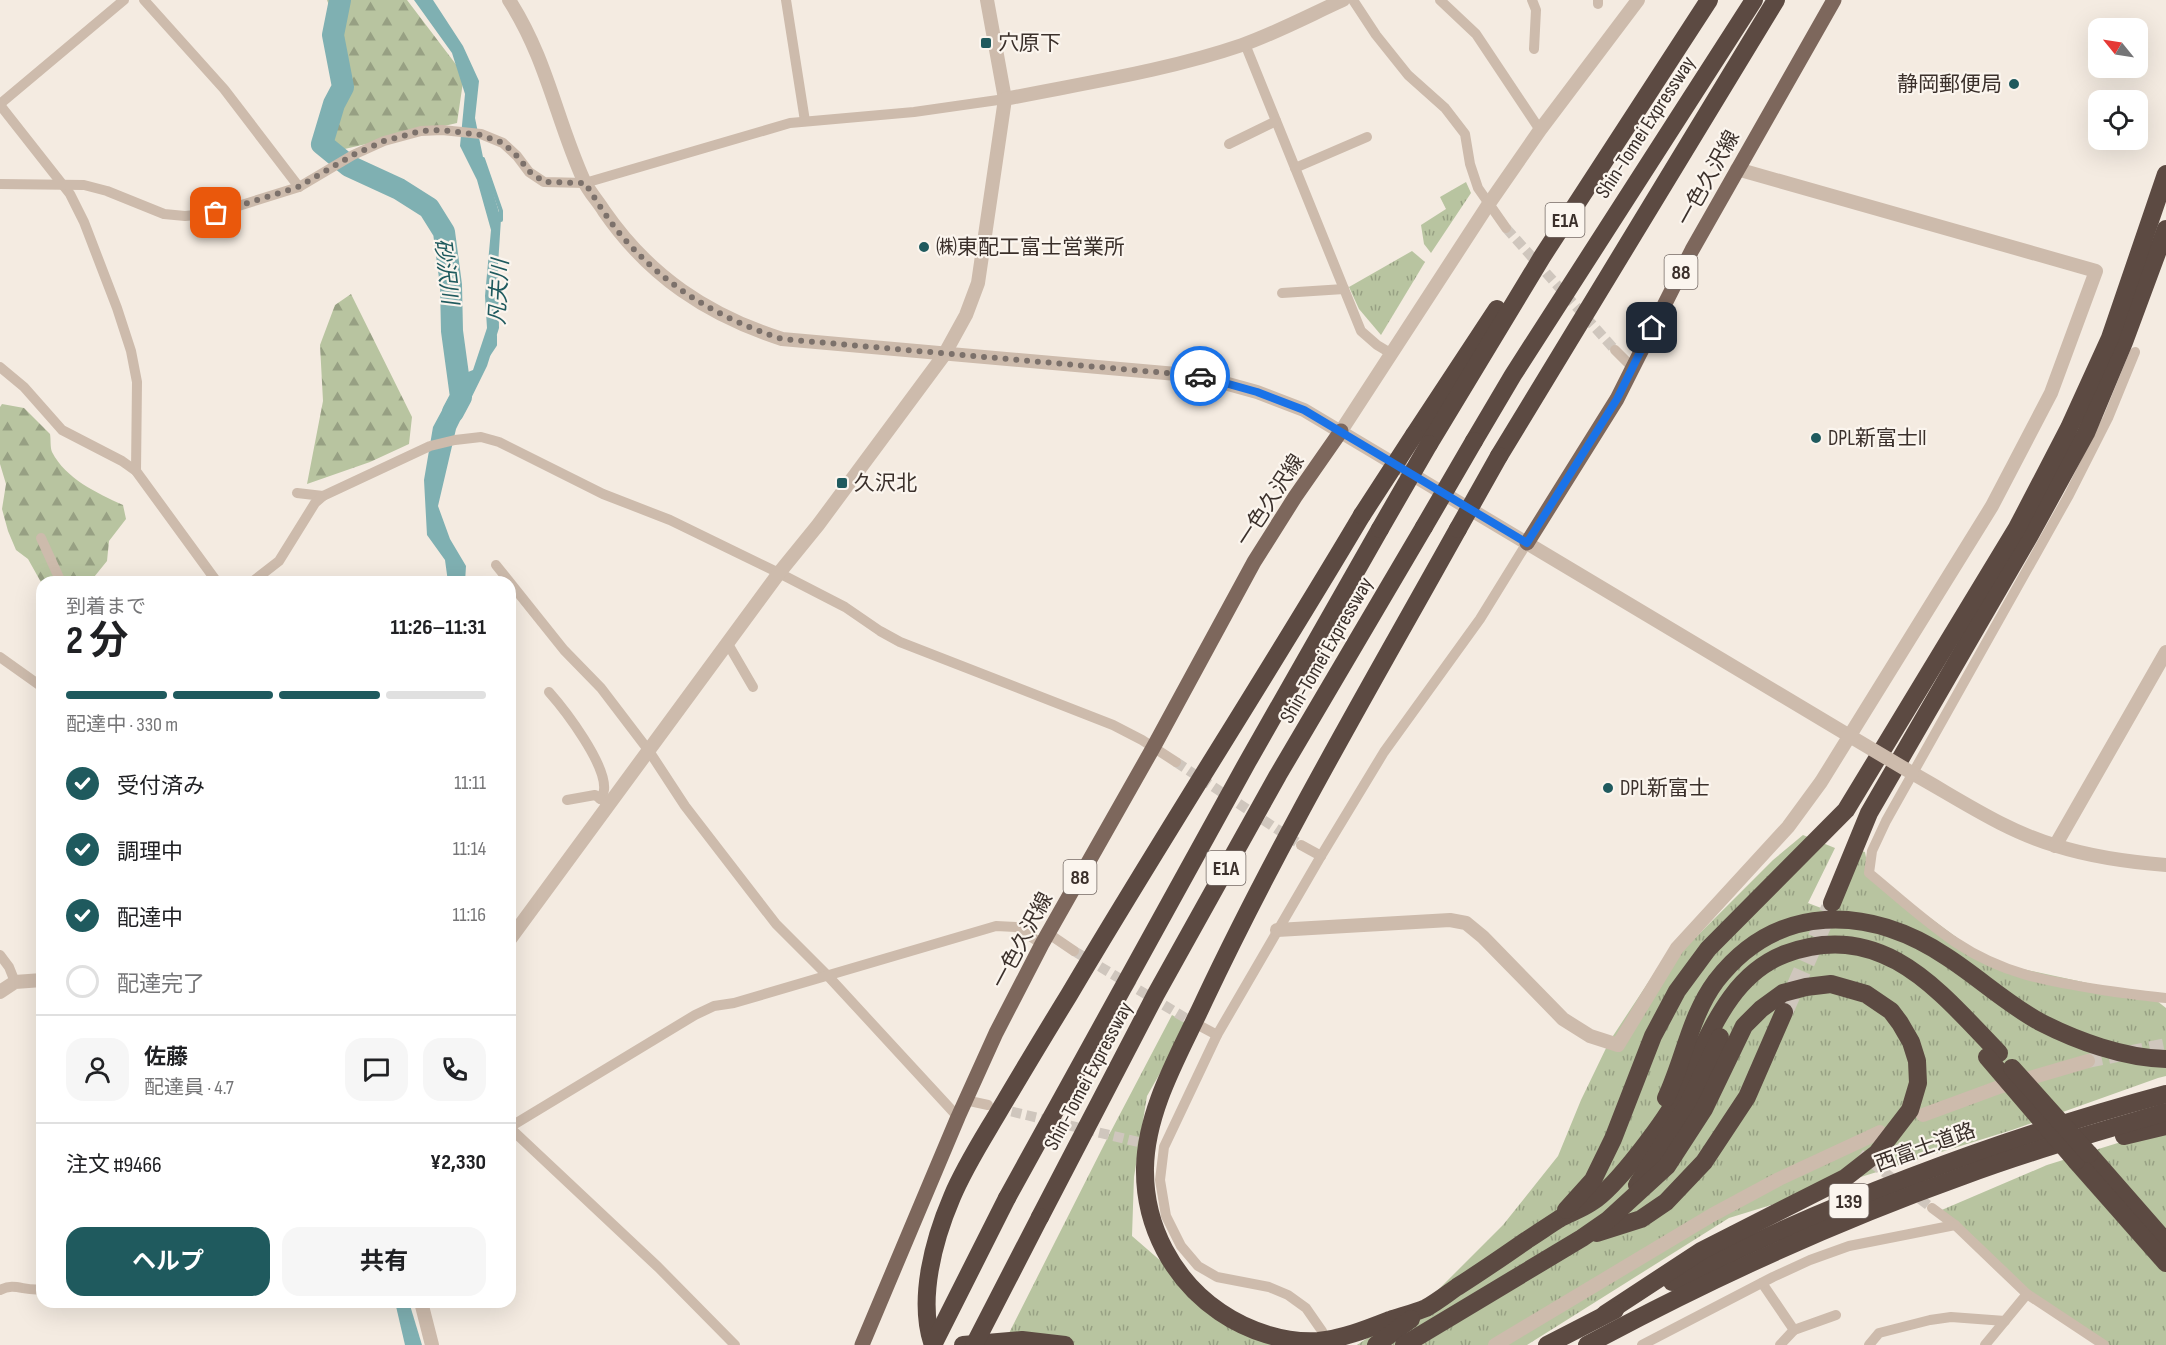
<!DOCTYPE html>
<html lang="ja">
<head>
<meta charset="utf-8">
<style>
  body { margin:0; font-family:"Sofia Sans Condensed","Noto Sans JP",sans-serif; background:#f6f6f6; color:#202124; height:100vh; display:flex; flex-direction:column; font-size:22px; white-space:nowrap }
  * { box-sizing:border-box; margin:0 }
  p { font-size:20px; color:#757577 }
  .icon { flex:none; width:33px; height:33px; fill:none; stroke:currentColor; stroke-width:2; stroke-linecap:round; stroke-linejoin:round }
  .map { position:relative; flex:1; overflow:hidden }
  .drawer { position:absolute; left:36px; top:576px; width:480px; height:732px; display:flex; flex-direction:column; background:#fff; border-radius:18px; box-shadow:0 6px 24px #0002 }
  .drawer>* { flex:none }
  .needle { width:39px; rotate:300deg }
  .controls { position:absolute; left:2088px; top:18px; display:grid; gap:12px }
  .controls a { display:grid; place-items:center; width:60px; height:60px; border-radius:12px; background:#fff; box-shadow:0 6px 24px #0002; font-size:30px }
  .pin { position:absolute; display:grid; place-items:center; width:51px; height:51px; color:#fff; margin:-26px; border-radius:12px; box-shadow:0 3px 9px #0006 }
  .courier { position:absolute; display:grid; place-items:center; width:60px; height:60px; margin:-30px; border:4px solid #1a73e8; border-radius:50%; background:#fff; color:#222; box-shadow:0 2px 8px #0007 }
  .summary em { font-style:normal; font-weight:700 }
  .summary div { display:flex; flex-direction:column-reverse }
  .summary { display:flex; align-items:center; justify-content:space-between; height:102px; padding:0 30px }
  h1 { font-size:39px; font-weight:700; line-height:45px }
  .bar { display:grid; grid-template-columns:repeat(4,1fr); gap:9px 6px; align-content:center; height:72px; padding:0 30px }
  .bar i { height:8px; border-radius:4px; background:#e0e0e0 }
  .bar .on { background:#1f5a5e }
  .bar p { grid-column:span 4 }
  .line { display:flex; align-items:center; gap:15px; padding:0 30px; border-top:2px solid #e0e0e0 }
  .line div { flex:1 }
  .round { display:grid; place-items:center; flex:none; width:63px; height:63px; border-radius:18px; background:#f6f6f6 }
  ol { padding:0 30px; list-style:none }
  li { display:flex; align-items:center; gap:18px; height:66px }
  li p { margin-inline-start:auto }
  li .icon { padding:6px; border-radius:50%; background:#1f5a5e; color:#fff; stroke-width:4 }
  li:last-child { color:#757577 }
  li i { width:33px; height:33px; border:3px solid #e0e0e0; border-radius:50% }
  .action { display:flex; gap:12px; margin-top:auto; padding:12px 30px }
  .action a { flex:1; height:69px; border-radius:18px; background:#1f5a5e; color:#fff; font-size:24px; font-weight:700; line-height:69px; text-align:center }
  .action a+a { background:#f6f6f6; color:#202124 }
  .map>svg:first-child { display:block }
  .grass { fill:url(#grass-tufts) }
  .forest { fill:url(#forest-firs) }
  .water { fill:#7fb0b2 }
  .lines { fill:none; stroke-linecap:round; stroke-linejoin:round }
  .stream { stroke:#7fb0b2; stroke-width:4 }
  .river { stroke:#7fb0b2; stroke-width:22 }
  .minor-tunnel { stroke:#cfc6bd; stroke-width:10; stroke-dasharray:10 5; stroke-linecap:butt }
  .tertiary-tunnel { stroke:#cfc6bd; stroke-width:14; stroke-dasharray:14 7; stroke-linecap:butt }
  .motorway-tunnel { stroke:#cfc6bd; stroke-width:18; stroke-dasharray:18 9; stroke-linecap:butt }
  .minor { stroke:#cdbbac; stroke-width:10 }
  .tertiary { stroke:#cdbbac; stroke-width:14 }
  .primary { stroke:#7d675c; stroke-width:15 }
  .motorway { stroke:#5c4a42; stroke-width:18 }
  .tertiary-bridge { stroke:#cdbbac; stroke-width:14 }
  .motorway-bridge { stroke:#5c4a42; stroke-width:18 }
  .done { stroke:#7c716b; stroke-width:6; stroke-dasharray:0 10.8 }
  .route { stroke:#1a73e8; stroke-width:8 }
  .poi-dot { fill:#1f5a5e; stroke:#fbf5ee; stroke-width:2 }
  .labels { text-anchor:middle; stroke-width:4.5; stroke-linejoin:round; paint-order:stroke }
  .shield { fill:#fbf5ee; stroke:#756b66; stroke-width:1.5 }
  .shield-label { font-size:20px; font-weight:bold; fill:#3b302b }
  .poi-label { font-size:21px; fill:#3b302b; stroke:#fbf5ee; text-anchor:start }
  .street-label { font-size:21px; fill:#3b302b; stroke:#fbf5ee }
  .water-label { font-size:22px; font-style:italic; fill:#1f5a5e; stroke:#fbf5ee }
</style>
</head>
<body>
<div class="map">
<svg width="2166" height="1345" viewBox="0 0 2166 1345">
  <defs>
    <pattern id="grass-tufts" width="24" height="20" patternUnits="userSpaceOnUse" patternTransform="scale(1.5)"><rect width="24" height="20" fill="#b8c4a0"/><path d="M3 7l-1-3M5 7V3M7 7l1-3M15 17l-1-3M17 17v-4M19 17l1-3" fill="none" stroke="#97a083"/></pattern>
    <pattern id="forest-firs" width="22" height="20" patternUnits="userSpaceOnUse" patternTransform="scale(1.5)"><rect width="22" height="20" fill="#b8c4a0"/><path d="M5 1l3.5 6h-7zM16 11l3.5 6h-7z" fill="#97a083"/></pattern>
  </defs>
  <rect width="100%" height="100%" fill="#f4ebe1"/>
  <g class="grass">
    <polygon points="1466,182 1471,193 1431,253 1424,244 1421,225 1446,209 1440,197"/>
    <polygon points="1412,251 1425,262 1381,335 1359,309 1349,287"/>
    <polygon points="1803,835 1835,848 1808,903 1829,911 1858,850 1865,852 1869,873 1990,962 2152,997 2166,1008 2166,1076 2158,1078 2012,1130 1729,1218 1527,1345 1357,1345 1436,1292 1503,1225 1558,1156 1581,1100 1609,1042 1655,972 1671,962 1773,860"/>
    <polygon points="1172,1015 1188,1024 1147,1096 1134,1177 1132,1236 1245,1334 1282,1345 1003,1345 1109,1135"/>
    <polygon points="2166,1128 2166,1345 2104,1345 2037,1301 1937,1212 2047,1165"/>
  </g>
  <g class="forest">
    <polygon points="327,0 407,0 464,75 457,123 336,151 323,132 344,104 342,56 336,25"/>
    <polygon points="351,294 412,417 409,444 370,462 307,484 323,401 320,345 335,305"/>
    <path d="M2 404 24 408 50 434C51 439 50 447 52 452 66 479 97 493 123 505L126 519 109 541 107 561 90 582H42V584L28 559 16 550 8 531 2 509 6 484 0 464V407Z"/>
  </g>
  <g class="water">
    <polygon points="414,0 433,0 463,46 479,81 475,118 484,162 501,219 498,265 499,328 487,366 456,429 438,506 450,539 466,566 465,582 448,582 445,560 427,535 424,480 433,427 453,390 468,372 473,370 487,328 485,296 491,230 477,180 460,146 465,94 452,53"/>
    <polygon points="395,1302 409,1302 422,1345 405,1345"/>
  </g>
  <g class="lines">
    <g class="stream">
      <polyline points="483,159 501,211 501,220"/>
      <polyline points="489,354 495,345 495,336"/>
    </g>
    <polyline class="river" points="340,0 333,35 343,87 334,104 322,144 349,166 399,189 429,208 444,232 451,285 452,331 461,397 453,412"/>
    <g class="minor-tunnel">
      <polyline points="1506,228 1615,350"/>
      <polyline points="1176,762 1301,845"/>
      <polyline points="1074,951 1197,1025"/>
      <polyline points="997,1108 1151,1145"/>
      <polyline points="1860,1154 1932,1208"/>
    </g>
    <polyline class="tertiary-tunnel" points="2088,1061 2166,1045"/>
    <polyline class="motorway-tunnel" points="1784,1012 1830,908"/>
    <g class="minor">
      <polyline points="144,0 224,89 299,187"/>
      <polyline points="786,0 805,121"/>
      <polyline points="1353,0 1376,35 1408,75 1445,108 1465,134 1470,164 1478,188 1506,228"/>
      <polyline points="1440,0 1476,34 1540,130"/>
      <polyline points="1532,0 1536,10 1534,49"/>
      <polyline points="1598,0 1598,4"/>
      <polyline points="1245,44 1361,331 1377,345 1392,354"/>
      <polyline points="0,104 124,0"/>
      <polyline points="0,105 70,194 84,222 117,308 131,351 137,382 136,471"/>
      <polyline points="1229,144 1276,121"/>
      <polyline points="1295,168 1367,137"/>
      <polyline points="0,184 84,185 107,191 164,214 185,216 216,213 299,187 353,155 384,141 421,131 442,130 481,134 503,143 517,156 529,172 544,182 585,183 790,123 914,112 1005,99"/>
      <polyline points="1282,293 1344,289"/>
      <polyline points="1615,350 1632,367"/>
      <path d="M2135 352 2108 418 2069 495 1886 821 1872 851 1869 873C1897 896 1924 921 1955 942 2003 974 2046 981 2102 990 2123 993 2145 996 2166 998"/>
      <polyline points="0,367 24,387 62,430 122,461 136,471 217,582"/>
      <polyline points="297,493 323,496"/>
      <polyline points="41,538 61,582"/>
      <polyline points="496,565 564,650 601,688 649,751 685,806 776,924 828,976 958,1117"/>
      <polyline points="252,582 279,561 315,503 323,496 430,446 455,440 481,437 499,442 603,494 670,520 779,573 845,607 880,631 900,642 1113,725 1142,740 1176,762"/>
      <polyline points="728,644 753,687"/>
      <polyline points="0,657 42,687"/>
      <path d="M549 692C565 710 607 765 604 790 604 793 601 796 600 799"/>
      <polyline points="567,800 595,795 604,801"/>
      <polyline points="1301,845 1321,856"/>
      <polyline points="1049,934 1074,951"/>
      <polyline points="0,955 9,967 15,982"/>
      <polyline points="1202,1027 1217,1035"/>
      <polyline points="965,1100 988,1105"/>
      <polyline points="510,1127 695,1015 714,1006 734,1003 996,926 1016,927 1042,944"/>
      <polyline points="510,1128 658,1267 735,1345"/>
      <polyline points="1932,1208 1955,1225 2027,1294 2104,1345"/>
      <polyline points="1762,1283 1794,1330 1836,1315"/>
      <path d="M0 1290C15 1282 25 1292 42 1289"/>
      <polyline points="1322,1331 1306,1308 1288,1295 1269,1287 1217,1277 1198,1266 1181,1246 1166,1216 1160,1180 1164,1147 1217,1035 1321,856 1384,752 1480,619 1527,543"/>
      <polyline points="1642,1345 1773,1277 1810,1260 1849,1246 1955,1225"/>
      <polyline points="1780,1345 1794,1330"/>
      <polyline points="1869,1345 1879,1333 1930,1320 1951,1317 2005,1321"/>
      <polyline points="1985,1345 2027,1294"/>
    </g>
    <g class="tertiary">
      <path d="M509 0C547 59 556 119 584 181 589 192 598 201 604 211 649 276 707 315 782 339L1199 376 1257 392 1304 410 1848 735"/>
      <polyline points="987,0 1005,99"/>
      <polyline points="1341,431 1488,205 1540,130 1638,0"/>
      <path d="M1912 773C1959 799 2005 831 2057 846 2092 857 2129 862 2166 865"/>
      <polyline points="2055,846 2166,652"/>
      <polyline points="1277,930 1450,920 1466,923 1483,937 1563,1019 1590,1036 1618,1045 1677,948 1788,827 1821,782 1992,506 2051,393 2096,271 1737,169"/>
      <path d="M510 939 779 573 818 525 944 355 966 315 978 283 1005 99C1084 83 1166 71 1242 45 1276 33 1310 15 1343 0"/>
      <polyline points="0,992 15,982 42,980"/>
      <polyline points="1923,1115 1999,1087 2088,1061"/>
      <polyline points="421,1302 432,1345"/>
      <polyline points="1495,1345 1712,1215 1779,1179 1880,1132"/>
    </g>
    <g class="primary">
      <polyline points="1527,543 1617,399 1692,250 1834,0"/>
      <polyline points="862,1345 958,1117 996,1033 1042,944 1153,748 1254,562 1295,497 1341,431"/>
    </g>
    <g class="motorway">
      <polyline points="1414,435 1497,309"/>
      <polyline points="1474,441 1513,375 1754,0"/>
      <polyline points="1429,444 1542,257 1709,0"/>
      <polyline points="1499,456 1776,0"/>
      <path d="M1458 529C1371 685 1280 840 1204 1001 1180 1053 1146 1109 1145 1168 1144 1226 1173 1280 1220 1312 1248 1331 1284 1343 1318 1341 1342 1339 1367 1329 1390 1320 1402 1316 1414 1313 1426 1308 1437 1302 1447 1294 1457 1287 1481 1272 1504 1256 1527 1240 1538 1233 1548 1226 1559 1219 1570 1213 1582 1209 1592 1202 1617 1186 1666 1120 1680 1093 1708 1041 1726 977 1785 954 1883 918 1939 991 1999 1053"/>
      <polyline points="1832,903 1869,813 2030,535 2086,433 2124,342 2166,229"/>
      <path d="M1666 1098C1684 1060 1690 1016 1716 981 1777 902 1869 905 1947 957 1978 977 2007 1004 2040 1022 2077 1041 2124 1058 2166 1059"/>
      <polyline points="2124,1136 2166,1126"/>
      <polyline points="2089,1154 2166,1242"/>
      <polyline points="2076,1161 2166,1263"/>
      <polyline points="1637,1185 1689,1102 1720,1037"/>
      <polyline points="1007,1198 1248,761 1380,529"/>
      <polyline points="1566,1210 1593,1180 1613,1139 1653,1036 1677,991 1708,949 1846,810 2017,528 2069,428 2110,338 2166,174"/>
      <polyline points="1040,1217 1156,994 1278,775 1424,527"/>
      <polyline points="1597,1233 1641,1219 1666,1202 1704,1162 1747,1097 1784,1012"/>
      <path d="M1672 1282C1830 1203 1995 1140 2166 1094"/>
      <path d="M933 1345C917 1300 934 1239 952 1197 964 1168 982 1140 998 1113 1021 1074 1045 1034 1069 995 1164 834 1266 677 1362 515"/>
      <polyline points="963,1345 1022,1340 1065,1345"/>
      <polyline points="1376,1345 1411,1319"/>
      <polyline points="1404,1345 1582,1238 1608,1220 1667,1166 1704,1109 1744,1026 1761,1009 1783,993 1806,987 1831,984 1866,994 1891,1011 1900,1023 1911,1042 1917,1061 1918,1083 1910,1110 1877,1153 1845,1178 1701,1251 1605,1314"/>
      <polyline points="1547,1345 1615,1310"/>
      <path d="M1587 1345C1708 1280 1834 1222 1963 1176 2030 1151 2098 1132 2166 1112"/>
    </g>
    <polyline class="tertiary-bridge" points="1848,735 1912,773"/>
    <g class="motorway-bridge">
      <polyline points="1362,515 1414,435"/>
      <polyline points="1424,527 1474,441"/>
      <polyline points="1380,529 1429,444"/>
      <polyline points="1458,529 1499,456"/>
      <polyline points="1987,1057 2076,1161"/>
      <polyline points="2012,1068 2089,1154"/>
      <polyline points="933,1345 1007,1198"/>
      <polyline points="974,1345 1040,1217"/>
    </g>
  </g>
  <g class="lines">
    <path class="done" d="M216 213 298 187 353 155 384 141 421 131 442 130 481 135 503 143 517 156 530 172 544 182 585 183C598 203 611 225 628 243 671 290 721 319 782 339L1200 376"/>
    <polyline class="route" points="1200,376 1257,392 1304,410 1527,543 1617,399 1652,328"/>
  </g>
  <g class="poi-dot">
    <rect x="980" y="37" width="12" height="12" rx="3"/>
    <circle cx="2014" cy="84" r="6"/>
    <circle cx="924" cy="247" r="6"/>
    <circle cx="1816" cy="438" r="6"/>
    <rect x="836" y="477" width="12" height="12" rx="3"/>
    <circle cx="1608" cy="788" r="6"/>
  </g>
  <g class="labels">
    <g class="shield">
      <rect x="1545.5" y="203" width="39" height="34" rx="4.5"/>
      <rect x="1664.5" y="255" width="33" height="34" rx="4.5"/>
      <rect x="1206.5" y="851" width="39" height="34" rx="4.5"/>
      <rect x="1063.5" y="860" width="33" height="34" rx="4.5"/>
      <rect x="1829.5" y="1184" width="39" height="34" rx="4.5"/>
    </g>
    <g class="shield-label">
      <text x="1565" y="227">E1A</text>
      <text x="1681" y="279">88</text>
      <text x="1226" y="875">E1A</text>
      <text x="1080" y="884">88</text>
      <text x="1849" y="1208">139</text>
    </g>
    <g class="poi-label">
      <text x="998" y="50">穴原下</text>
      <text x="2002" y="91" text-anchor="end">静岡郵便局</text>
      <text x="936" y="254">㈱東配工富士営業所</text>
      <text x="1828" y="445">DPL新富士II</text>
      <text x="854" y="490">久沢北</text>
      <text x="1620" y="795">DPL新富士</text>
    </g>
    <g class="street-label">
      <text transform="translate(1645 127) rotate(-57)" y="7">Shin-Tomei Expressway</text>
      <text transform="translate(1708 178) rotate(-61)" y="7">一色久沢線</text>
      <text transform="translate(1270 500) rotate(-57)" y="7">一色久沢線</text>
      <text transform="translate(1326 650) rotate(-60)" y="7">Shin-Tomei Expressway</text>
      <text transform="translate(1022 940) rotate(-62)" y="7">一色久沢線</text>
      <text transform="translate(1088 1076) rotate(-62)" y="7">Shin-Tomei Expressway</text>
      <text transform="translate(1925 1147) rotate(-20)" y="7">西富士道路</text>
    </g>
    <g class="water-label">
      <text transform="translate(447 271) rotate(83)" y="8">砂沢川</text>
      <text transform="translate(498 292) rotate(-87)" y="8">凡夫川</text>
    </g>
  </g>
</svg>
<div class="controls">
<a><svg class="needle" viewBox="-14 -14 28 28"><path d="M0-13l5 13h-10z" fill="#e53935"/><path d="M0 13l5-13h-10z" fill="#757577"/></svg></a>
<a><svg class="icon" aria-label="locate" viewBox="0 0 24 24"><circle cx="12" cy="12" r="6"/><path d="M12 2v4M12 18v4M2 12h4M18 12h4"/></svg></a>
</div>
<div class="pin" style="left:216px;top:213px;background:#ea580c"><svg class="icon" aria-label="bag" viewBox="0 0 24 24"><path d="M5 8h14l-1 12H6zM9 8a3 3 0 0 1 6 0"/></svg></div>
<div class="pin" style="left:1652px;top:328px;background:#1f2937"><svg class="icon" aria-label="home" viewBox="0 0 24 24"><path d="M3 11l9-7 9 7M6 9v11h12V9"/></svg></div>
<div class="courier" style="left:1200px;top:376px"><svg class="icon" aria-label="car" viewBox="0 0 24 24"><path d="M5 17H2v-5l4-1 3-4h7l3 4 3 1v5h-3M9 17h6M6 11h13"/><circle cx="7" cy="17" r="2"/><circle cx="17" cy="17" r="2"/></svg></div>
<section class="drawer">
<div class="summary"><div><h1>2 分</h1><p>到着まで</p></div><em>11:26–11:31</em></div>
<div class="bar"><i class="on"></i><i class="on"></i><i class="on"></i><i></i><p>配達中 · 330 m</p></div>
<ol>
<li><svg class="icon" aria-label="check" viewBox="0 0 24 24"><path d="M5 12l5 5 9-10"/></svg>受付済み<p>11:11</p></li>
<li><svg class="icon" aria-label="check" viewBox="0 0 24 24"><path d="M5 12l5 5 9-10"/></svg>調理中<p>11:14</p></li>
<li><svg class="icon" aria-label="check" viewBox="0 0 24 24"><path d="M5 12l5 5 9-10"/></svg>配達中<p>11:16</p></li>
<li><i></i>配達完了</li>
</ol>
<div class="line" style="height:108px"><a class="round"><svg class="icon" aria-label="person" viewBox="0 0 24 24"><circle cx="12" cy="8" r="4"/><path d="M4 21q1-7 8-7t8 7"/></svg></a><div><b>佐藤</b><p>配達員 · 4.7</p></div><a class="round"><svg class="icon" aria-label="chat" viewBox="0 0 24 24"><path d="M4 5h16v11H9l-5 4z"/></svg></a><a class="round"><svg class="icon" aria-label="phone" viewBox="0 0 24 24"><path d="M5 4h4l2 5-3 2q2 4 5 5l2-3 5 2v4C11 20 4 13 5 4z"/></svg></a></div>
<div class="line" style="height:78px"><div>注文 #9466</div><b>¥2,330</b></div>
<div class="action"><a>ヘルプ</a><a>共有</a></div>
</section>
</div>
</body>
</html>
